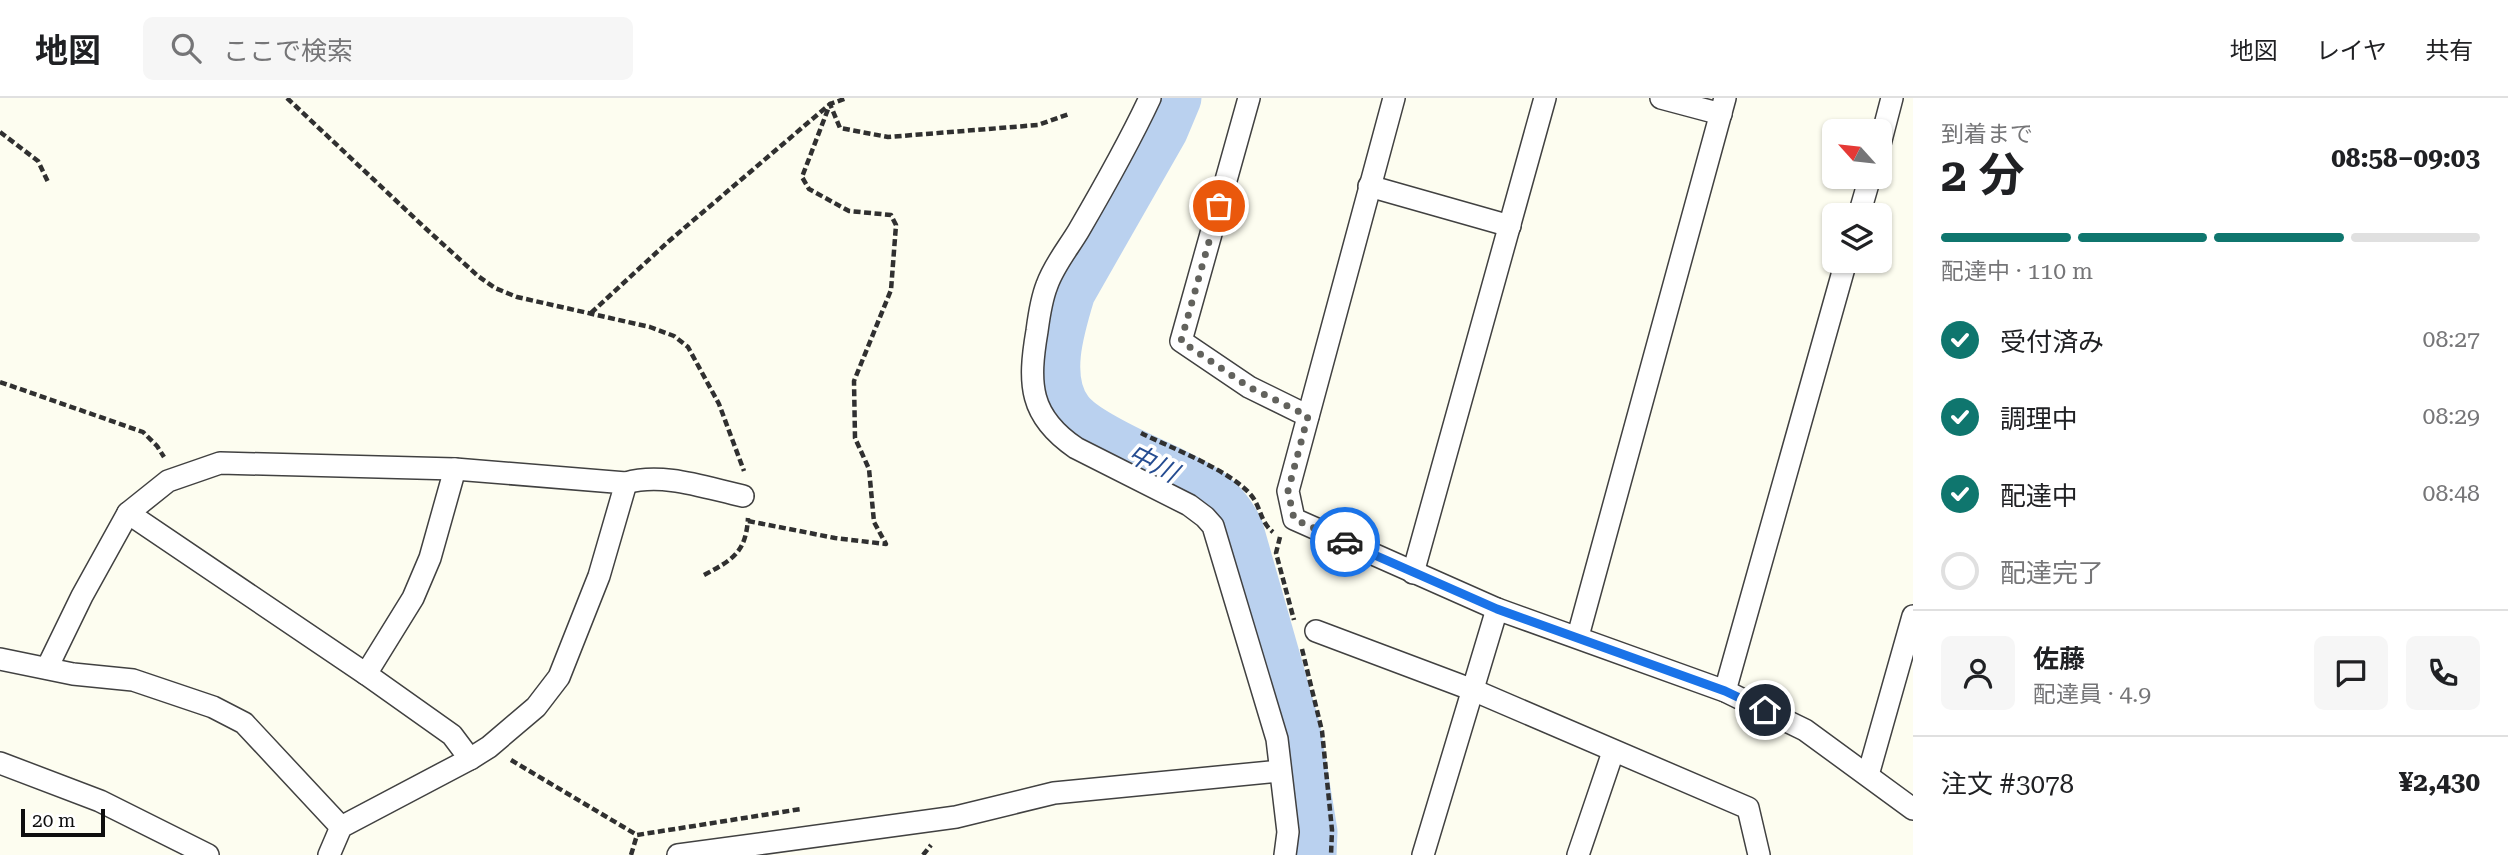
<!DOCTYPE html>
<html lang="ja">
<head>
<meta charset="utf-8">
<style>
  body { margin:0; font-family:"Roboto Serif","Noto Sans JP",serif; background:#f6f6f6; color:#202124; height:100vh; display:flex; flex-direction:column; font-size:26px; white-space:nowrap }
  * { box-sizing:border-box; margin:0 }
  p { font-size:23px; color:#757577 }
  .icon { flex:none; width:38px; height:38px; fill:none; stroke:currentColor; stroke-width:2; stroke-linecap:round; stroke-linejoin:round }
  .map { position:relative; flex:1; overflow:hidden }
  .drawer { display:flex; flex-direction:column; background:#fff; width:595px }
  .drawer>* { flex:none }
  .needle { width:46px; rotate:297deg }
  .buttons { position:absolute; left:1822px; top:21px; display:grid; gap:14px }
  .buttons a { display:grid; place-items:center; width:70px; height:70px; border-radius:10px; background:#fff; box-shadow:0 2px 5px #0004; font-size:35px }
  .scale { position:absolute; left:21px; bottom:18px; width:84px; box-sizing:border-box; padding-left:7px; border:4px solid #0e0e0e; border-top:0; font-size:19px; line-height:24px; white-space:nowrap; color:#0e0e0e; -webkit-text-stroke:5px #fff; paint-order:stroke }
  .pin { position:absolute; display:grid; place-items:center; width:60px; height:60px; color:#fff; margin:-30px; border:4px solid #fff; border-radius:50%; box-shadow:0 2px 7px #0007 }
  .courier { position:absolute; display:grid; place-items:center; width:70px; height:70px; margin:-35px; border:5px solid #1a73e8; border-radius:50%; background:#fff; color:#222; box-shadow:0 2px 9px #0007 }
  .overview em { font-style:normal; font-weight:700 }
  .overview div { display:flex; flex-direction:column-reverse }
  .overview { display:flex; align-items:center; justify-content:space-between; height:119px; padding:0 28px }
  h1 { font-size:46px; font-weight:700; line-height:52px }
  .bar { display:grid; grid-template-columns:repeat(4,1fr); gap:10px 7px; align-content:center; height:84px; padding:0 28px }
  .bar i { height:9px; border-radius:5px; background:#e0e0e0 }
  .bar .on { background:#0f766e }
  .bar p { grid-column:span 4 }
  .line { display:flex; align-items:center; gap:18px; padding:0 28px; border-top:2px solid #e0e0e0 }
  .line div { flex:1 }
  .round { display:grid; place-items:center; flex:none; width:74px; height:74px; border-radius:10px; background:#f6f6f6 }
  ol { padding:0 28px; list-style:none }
  li { display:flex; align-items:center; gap:21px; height:77px }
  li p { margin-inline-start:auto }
  li .icon { padding:7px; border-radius:50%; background:#0f766e; color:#fff; stroke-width:4 }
  li:last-child { color:#757577 }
  li i { width:38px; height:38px; border:4px solid #e0e0e0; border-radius:50% }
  header { display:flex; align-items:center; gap:42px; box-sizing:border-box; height:98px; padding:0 35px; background:#fff; border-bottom:2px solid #e0e0e0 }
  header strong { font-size:33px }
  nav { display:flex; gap:38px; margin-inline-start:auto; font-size:24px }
  .search { width:490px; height:63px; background:#f6f6f6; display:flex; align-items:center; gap:18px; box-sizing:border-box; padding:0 24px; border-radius:10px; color:#757577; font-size:26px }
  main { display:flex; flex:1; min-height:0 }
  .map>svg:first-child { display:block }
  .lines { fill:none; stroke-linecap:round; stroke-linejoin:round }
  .river { stroke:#bad1ef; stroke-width:51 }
  .street-casing { stroke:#414141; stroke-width:24 }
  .path { stroke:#303030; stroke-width:4.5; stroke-dasharray:7 3.5; stroke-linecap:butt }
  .street { stroke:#fff; stroke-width:21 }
  .done { stroke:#62625d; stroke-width:7; stroke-dasharray:0 12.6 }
  .route { stroke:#1a73e8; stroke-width:9 }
  .labels { text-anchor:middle; stroke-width:7; stroke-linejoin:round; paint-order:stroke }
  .water-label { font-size:26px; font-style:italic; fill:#254c91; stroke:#fff }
</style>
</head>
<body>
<header>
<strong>地図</strong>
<div class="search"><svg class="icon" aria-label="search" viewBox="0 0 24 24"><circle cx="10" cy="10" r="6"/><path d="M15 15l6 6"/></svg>ここで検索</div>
<nav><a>地図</a><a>レイヤ</a><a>共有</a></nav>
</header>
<main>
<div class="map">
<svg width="1913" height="757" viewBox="0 0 1913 757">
  <rect width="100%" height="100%" fill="#fdfdf0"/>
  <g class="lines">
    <path class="river" d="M1176 0 1163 31 1070 194C1059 230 1043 281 1068 314 1085 337 1147 362 1175 376 1206 392 1221 399 1238 431L1295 631 1312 734 1311 757"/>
    <defs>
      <g id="street">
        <path d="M1150 0C1129 45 1104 89 1079 132 1069 149 1054 167 1047 187 1041 202 1039 218 1037 233 1028 286 1029 318 1076 350L1189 407 1205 419 1213 428 1277 641 1288 734 1285 757"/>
        <polyline points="1249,0 1181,243 1249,289 1308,318"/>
        <polyline points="1394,0 1288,393 1294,421 1497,511 1725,593 1805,632 1913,711"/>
        <polyline points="1661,0 1721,16"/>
        <polyline points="1880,46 1892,0"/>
        <polyline points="1369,88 1510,128"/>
        <polyline points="1859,117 1870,79"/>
        <path d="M626 385C663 374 706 390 743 398"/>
        <polyline points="128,415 366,576 452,637 470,661"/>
        <polyline points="1413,475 1545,0"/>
        <polyline points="1316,533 1473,592 1748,710 1759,757"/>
        <polyline points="1578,538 1725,0"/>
        <polyline points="0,561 73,576 133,582 213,609 244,625 341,729"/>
        <polyline points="47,570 82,498 128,415 168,383 220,365 455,371 626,385 599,478 559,579 536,609 489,649 470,661 341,729 329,757"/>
        <polyline points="366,576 413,500 430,460 455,371"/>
        <polyline points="1725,593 1846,163"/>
        <polyline points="0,665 100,703 208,757"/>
        <polyline points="1868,677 1913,518"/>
        <polyline points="678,757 956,719 1054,695 1280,673"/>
        <polyline points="1423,757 1497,511"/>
        <polyline points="1578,757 1613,654"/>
      </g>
    </defs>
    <use href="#street" class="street-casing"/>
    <g class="path">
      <polyline points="287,0 423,128 478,178 495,190 517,199 650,229 674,238 688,249 719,306 744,373"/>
      <polyline points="0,34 38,63 48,84"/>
      <polyline points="591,215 669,143 830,6 840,30 888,39 1038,27 1069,16"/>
      <polyline points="0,284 143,334 157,348 164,359"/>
      <path d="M1141 335C1171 350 1230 372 1251 397 1261 409 1260 424 1273 434"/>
      <polyline points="748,423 835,440 886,446 874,424 869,371 855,340 854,283 891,192 896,127 891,117 849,113 809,91 802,79 830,6 847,0"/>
      <polyline points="1280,439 1276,455 1294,522"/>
      <path d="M704 477C732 462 746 455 748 420"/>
      <polyline points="1302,551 1322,633 1332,732 1331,757"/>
      <polyline points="511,662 637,737"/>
      <polyline points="631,757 637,737 801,711"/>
      <polyline points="923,757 931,747"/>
    </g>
    <use href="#street" class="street"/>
  </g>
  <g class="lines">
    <polyline class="done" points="1219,108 1181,243 1249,289 1308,318 1288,393 1294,421 1345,444"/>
    <polyline class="route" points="1345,444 1497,511 1725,593 1765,612"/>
  </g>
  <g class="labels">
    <g class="water-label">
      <text transform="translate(1153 365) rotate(27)" y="9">中川</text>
    </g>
  </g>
</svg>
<div class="buttons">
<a><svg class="needle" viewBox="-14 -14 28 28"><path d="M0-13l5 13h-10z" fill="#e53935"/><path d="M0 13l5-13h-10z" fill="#757577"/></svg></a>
<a><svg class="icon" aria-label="layers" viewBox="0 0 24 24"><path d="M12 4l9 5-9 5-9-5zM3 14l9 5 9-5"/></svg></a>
</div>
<div class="scale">20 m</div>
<div class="pin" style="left:1219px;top:108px;background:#ea580c"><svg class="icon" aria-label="bag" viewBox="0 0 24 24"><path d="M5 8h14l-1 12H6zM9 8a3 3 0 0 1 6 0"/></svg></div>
<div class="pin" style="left:1765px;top:612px;background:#1f2937"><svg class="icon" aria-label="home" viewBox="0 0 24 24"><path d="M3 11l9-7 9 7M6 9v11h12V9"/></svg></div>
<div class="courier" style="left:1345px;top:444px"><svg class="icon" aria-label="car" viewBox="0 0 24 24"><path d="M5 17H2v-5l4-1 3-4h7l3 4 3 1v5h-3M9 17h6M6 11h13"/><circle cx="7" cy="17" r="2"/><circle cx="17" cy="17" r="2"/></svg></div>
</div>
<section class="drawer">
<div class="overview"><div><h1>2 分</h1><p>到着まで</p></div><em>08:58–09:03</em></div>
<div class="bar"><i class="on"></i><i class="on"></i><i class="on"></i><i></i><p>配達中 · 110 m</p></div>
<ol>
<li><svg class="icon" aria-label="check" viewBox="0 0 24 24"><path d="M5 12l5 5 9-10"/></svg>受付済み<p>08:27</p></li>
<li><svg class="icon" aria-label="check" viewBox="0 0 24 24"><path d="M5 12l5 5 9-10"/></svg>調理中<p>08:29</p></li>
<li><svg class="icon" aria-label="check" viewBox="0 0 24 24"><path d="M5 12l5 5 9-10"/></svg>配達中<p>08:48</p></li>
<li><i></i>配達完了</li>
</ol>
<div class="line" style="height:126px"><a class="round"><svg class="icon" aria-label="person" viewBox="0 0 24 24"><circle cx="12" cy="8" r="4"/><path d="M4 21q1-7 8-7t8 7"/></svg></a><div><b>佐藤</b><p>配達員 · 4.9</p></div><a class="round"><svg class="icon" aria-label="chat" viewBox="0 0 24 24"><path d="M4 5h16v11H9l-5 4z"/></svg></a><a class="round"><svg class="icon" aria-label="phone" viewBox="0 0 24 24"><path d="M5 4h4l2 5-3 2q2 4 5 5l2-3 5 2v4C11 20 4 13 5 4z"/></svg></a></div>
<div class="line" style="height:91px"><div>注文 #3078</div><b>¥2,430</b></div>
</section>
</main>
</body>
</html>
